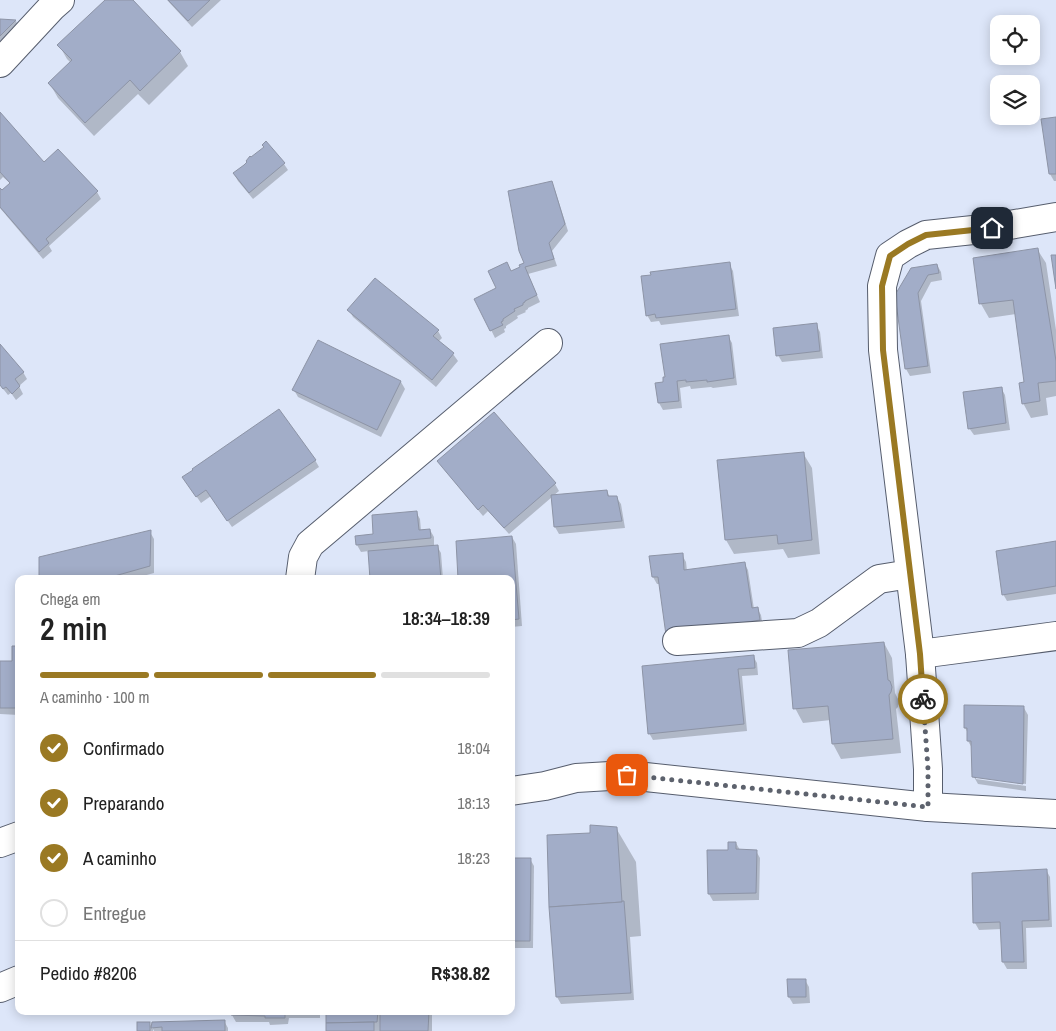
<!DOCTYPE html>
<html lang="pt">
<head>
<meta charset="utf-8">
<style>
  body { margin:0; font-family:"Archivo Narrow",sans-serif; background:#f2f2f2; color:#222; height:100vh; display:flex; flex-direction:column; font-size:19px; white-space:nowrap }
  * { box-sizing:border-box; margin:0 }
  p { font-size:16px; color:#767676 }
  .icon { flex:none; width:28px; height:28px; fill:none; stroke:currentColor; stroke-width:2; stroke-linecap:round; stroke-linejoin:round }
  .map { position:relative; flex:1; overflow:hidden }
  .panel { position:absolute; left:15px; top:575px; width:500px; height:440px; display:flex; flex-direction:column; background:#fff; border-radius:10px; box-shadow:0 2px 12px #0003 }
  .panel>* { flex:none }
  .tools { position:absolute; left:990px; top:15px; display:grid; gap:10px }
  .tools a { display:grid; place-items:center; width:50px; height:50px; border-radius:10px; background:#fff; box-shadow:0 2px 12px #0003; font-size:25px }
  .pin { position:absolute; display:grid; place-items:center; width:42px; height:42px; color:#fff; margin:-21px; border-radius:10px; box-shadow:0 2px 8px #0006 }
  .courier { position:absolute; display:grid; place-items:center; width:50px; height:50px; margin:-25px; border:4px solid #9a7923; border-radius:50%; background:#fff; color:#222; box-shadow:0 1px 6px #0007 }
  .headline em { font-style:normal; font-weight:600 }
  .headline div { display:flex; flex-direction:column-reverse }
  .headline { display:flex; align-items:center; justify-content:space-between; height:85px; padding:0 25px }
  h1 { font-size:32px; font-weight:600; line-height:38px }
  .bar { display:grid; grid-template-columns:repeat(4,1fr); gap:8px 5px; align-content:center; height:60px; padding:0 25px }
  .bar i { height:6px; border-radius:4px; background:#e0e0e0 }
  .bar .on { background:#9a7923 }
  .bar p { grid-column:span 4 }
  .line { display:flex; align-items:center; gap:12px; padding:0 25px; border-top:1px solid #e0e0e0 }
  .line div { flex:1 }
  ol { padding:0 25px; list-style:none }
  li { display:flex; align-items:center; gap:15px; height:55px }
  li p { margin-inline-start:auto }
  li .icon { padding:5px; border-radius:50%; background:#9a7923; color:#fff; stroke-width:4 }
  li:last-child { color:#767676 }
  li i { width:28px; height:28px; border:2px solid #e0e0e0; border-radius:50% }
  .map>svg:first-child { display:block }
  .shadow { fill:#0003 }
  .building { fill:#a2adc8; stroke:#8d94a6 }
  .lines { fill:none; stroke-linecap:round; stroke-linejoin:round }
  .minor-casing { stroke:#565d6d; stroke-width:30 }
  .minor { stroke:#fff; stroke-width:28 }
  .done { stroke:#5d626d; stroke-width:5; stroke-dasharray:0 9 }
  .route { stroke:#9a7923; stroke-width:6 }
</style>
</head>
<body>
<div class="map">
<svg width="1056" height="1031" viewBox="0 0 1056 1031">
  <rect width="100%" height="100%" fill="#dde6f9"/>
  <g class="shadow">
    <polygon points="107,0 132,0 180,52 188,66 149,105 138,94 94,136 58,98 50,84 71,63 67,59 59,45"/>
    <polygon points="167,0 221,0 192,27"/>
    <polygon points="0,21 16,21 19,28 0,46"/>
    <polygon points="0,114 44,163 97,192 101,199 49,246 52,251 43,259 0,208 0,190 2,192 11,184 3,177 0,180"/>
    <polygon points="1056,118 1056,181 1054,181 1050,174 1043,120"/>
    <polygon points="284,164 288,170 253,199 238,181 234,174"/>
    <polygon points="551,183 555,190 568,231 552,251 557,266 528,274 540,302 528,308 528,309 525,311 526,312 517,316 518,318 506,326 506,328 504,329 505,332 495,338 476,299 498,289 512,273 525,264"/>
    <polygon points="1037,249 1046,263 1056,330 1056,396 1046,398 1048,415 1031,418 1023,403 1025,384 1016,314 989,318 981,304 974,259"/>
    <polygon points="729,264 733,271 739,316 661,325 659,321 651,322 647,315"/>
    <polygon points="937,265 941,272 942,280 931,282 921,301 931,373 910,376 906,369 896,295"/>
    <polygon points="349,310 438,331 442,338 438,342 453,354 458,361 436,387 353,317"/>
    <polygon points="816,325 820,332 823,358 782,362 778,355"/>
    <polygon points="728,336 732,343 737,385 713,388 711,387 691,389 690,386 680,388 682,408 663,410 659,403 664,383"/>
    <polygon points="0,346 23,372 27,379 19,386 23,394 16,400 11,393 8,395 0,385"/>
    <polygon points="401,382 405,389 381,437 298,397 294,390"/>
    <polygon points="1001,388 1005,395 1010,430 974,435 969,428"/>
    <polygon points="494,414 555,484 559,491 553,496 607,491 610,498 616,497 621,504 625,528 559,534 555,527 552,497 509,534 488,511 483,516 443,468 439,462"/>
    <polygon points="803,453 812,468 820,554 788,558 783,549 734,554 726,540"/>
    <polygon points="315,460 319,467 232,527 211,496 201,503 188,484"/>
    <polygon points="416,512 420,519 421,531 430,530 434,537 434,546 437,546 441,553 443,579 371,579 369,551 361,552 357,545"/>
    <polygon points="150,532 154,539 154,573 132,579 40,579"/>
    <polygon points="512,537 516,544 522,626 511,627"/>
    <polygon points="1056,545 1056,594 1007,601 1003,594"/>
    <polygon points="682,555 686,562 687,571 744,563 748,570 754,609 757,608 761,615 763,627 671,641 660,584 657,584 653,577 651,557"/>
    <polygon points="884,643 892,658 895,693 899,701 898,707 896,709 901,753 841,759 833,744 831,720 803,723 795,708"/>
    <polygon points="19,647 19,715 0,714 0,662 13,663"/>
    <polygon points="753,656 757,663 758,675 742,676 747,731 653,740 649,733"/>
    <polygon points="1024,708 1028,715 1026,784 976,776 976,779 1026,786 1026,791 978,784 974,777 972,748 968,741 968,733 965,728"/>
    <polygon points="616,828 636,862 641,936 630,937 634,1000 561,1004 557,997 592,834"/>
    <polygon points="736,843 740,850 756,851 760,858 759,900 713,901 709,894"/>
    <polygon points="511,859 530,859 534,866 533,948 511,948"/>
    <polygon points="1046,870 1050,877 1052,927 1026,928 1027,969 1007,969 1003,962 1002,929 979,930 975,923 973,874"/>
    <polygon points="805,980 809,987 810,1003 793,1004 789,997"/>
    <polygon points="232,1011 320,1011 320,1018 289,1018 288,1024 270,1025 269,1022 236,1022 232,1015"/>
    <rect x="327" y="1011" width="105" height="20"/>
    <polygon points="224,1021 228,1028 228,1031 154,1031 153,1029 153,1031 138,1031 149,1023 153,1029 153,1023"/>
  </g>
  <g class="building">
    <polygon points="105,0 133,0 181,51 140,91 130,80 85,123 48,83 72,60 57,45"/>
    <polygon points="168,0 210,0 188,21"/>
    <polygon points="0,19 16,20 0,36"/>
    <polygon points="0,112 44,162 58,149 98,191 46,239 49,243 39,252 0,207 0,188 2,190 10,183 0,172"/>
    <polygon points="1056,117 1056,174 1049,174 1041,119"/>
    <polygon points="266,141 285,163 249,193 233,173 244,165 247,162 246,161 250,156 251,157 264,147 262,145"/>
    <polygon points="552,181 565,224 549,243 554,259 525,267 537,295 525,301 525,302 523,303 523,305 514,309 515,311 503,319 503,321 501,322 503,325 490,331 474,299 496,288 488,271 507,262 511,271 520,267 519,265 524,263 519,251 508,191"/>
    <polygon points="1038,248 1056,361 1056,381 1038,383 1040,401 1022,404 1019,383 1024,382 1013,300 979,304 973,258"/>
    <polygon points="1051,255 1056,255 1056,289"/>
    <polygon points="730,262 736,309 656,318 655,314 646,316 641,276 651,275 650,272"/>
    <polygon points="937,264 939,273 928,275 918,293 928,366 905,369 895,295 911,268"/>
    <polygon points="375,278 439,330 433,336 454,353 432,380 347,310"/>
    <polygon points="817,323 820,351 776,356 773,328"/>
    <polygon points="729,335 734,378 707,382 707,380 686,382 686,380 677,381 679,401 658,403 655,383 663,382 663,377 665,377 660,344"/>
    <polygon points="318,340 401,381 377,430 292,390"/>
    <polygon points="0,344 24,372 15,379 20,386 12,394 6,387 3,389 0,385"/>
    <polygon points="1002,387 1006,423 968,429 963,392"/>
    <polygon points="279,409 316,460 227,521 206,490 196,497 182,477 193,470 192,469"/>
    <polygon points="494,412 556,483 504,528 483,505 478,510 437,461"/>
    <polygon points="804,452 812,540 778,544 777,535 725,540 717,460"/>
    <polygon points="607,490 608,496 617,496 622,521 554,527 551,495"/>
    <polygon points="417,511 419,530 430,529 431,538 356,545 355,536 373,534 372,515"/>
    <polygon points="151,530 150,566 104,579 39,579 39,557"/>
    <polygon points="512,536 519,619 511,620 511,579 458,579 456,541"/>
    <polygon points="1056,541 1056,586 1002,595 996,551"/>
    <polygon points="438,545 441,579 370,579 368,551"/>
    <polygon points="683,553 684,570 745,562 752,608 758,607 760,620 666,635 658,577 652,577 649,556"/>
    <polygon points="884,642 888,680 890,681 892,687 891,692 889,695 893,739 832,744 828,706 793,709 788,650"/>
    <polygon points="12,646 19,646 19,708 0,708 0,661 12,661"/>
    <polygon points="754,655 755,668 738,669 744,724 648,734 642,666"/>
    <polygon points="964,705 1024,706 1023,784 972,777 971,741 967,741 967,728 964,728"/>
    <polygon points="590,825 617,827 622,902 549,907 547,835 590,833"/>
    <polygon points="728,842 736,842 736,849 757,850 756,893 708,894 707,850 728,850"/>
    <polygon points="511,858 531,858 530,941 511,941"/>
    <polygon points="1047,869 1049,920 1022,921 1024,962 1002,962 1000,922 973,923 972,873"/>
    <polygon points="622,901 624,901 631,993 556,997 549,907 622,902"/>
    <polygon points="787,979 806,979 806,997 788,997"/>
    <polygon points="231,1011 285,1011 285,1018 265,1018 265,1016 231,1015"/>
    <polygon points="326,1011 378,1011 377,1022 326,1023"/>
    <polygon points="380,1011 429,1011 428,1031 380,1031"/>
    <polygon points="225,1020 225,1031 162,1031 162,1027 151,1028 152,1022"/>
    <rect x="137" y="1022" width="13" height="9"/>
    <polygon points="374,1022 374,1031 326,1031 326,1023"/>
  </g>
  <g class="lines">
    <defs>
      <g id="minor">
        <polyline points="0,63 52,7 60,0"/>
        <polyline points="300,579 303,557 310,544 548,343"/>
        <polyline points="677,641 798,633 819,623 879,579 910,574"/>
        <polyline points="920,654 1056,636"/>
        <polyline points="511,791 545,786 576,778 627,775 928,807 1056,814"/>
        <polyline points="928,807 928,769 920,654 883,350 882,286 890,256 908,244 926,235 992,228 1056,217"/>
        <polyline points="0,843 19,836"/>
        <polyline points="0,988 19,980"/>
      </g>
    </defs>
    <use href="#minor" class="minor-casing"/>
    <use href="#minor" class="minor"/>
  </g>
  <g class="lines">
    <polyline class="done" points="627,775 928,807 928,769 923,699"/>
    <polyline class="route" points="923,699 920,654 883,350 882,286 890,256 908,244 926,235 992,228"/>
  </g>
</svg>
<div class="tools">
<a><svg class="icon" aria-label="locate" viewBox="0 0 24 24"><circle cx="12" cy="12" r="6"/><path d="M12 2v4M12 18v4M2 12h4M18 12h4"/></svg></a>
<a><svg class="icon" aria-label="layers" viewBox="0 0 24 24"><path d="M12 4l9 5-9 5-9-5zM3 14l9 5 9-5"/></svg></a>
</div>
<div class="pin" style="left:627px;top:775px;background:#ea580c"><svg class="icon" aria-label="bag" viewBox="0 0 24 24"><path d="M5 8h14l-1 12H6zM9 8a3 3 0 0 1 6 0"/></svg></div>
<div class="pin" style="left:992px;top:228px;background:#1f2937"><svg class="icon" aria-label="home" viewBox="0 0 24 24"><path d="M3 11l9-7 9 7M6 9v11h12V9"/></svg></div>
<div class="courier" style="left:923px;top:699px"><svg class="icon" aria-label="bike" viewBox="0 0 24 24"><circle cx="6" cy="16" r="4"/><circle cx="18" cy="16" r="4"/><path d="M6 16l4-8h5l3 8M10 8l3 8H6M13 5h3"/></svg></div>
<section class="panel">
<div class="headline"><div><h1>2 min</h1><p>Chega em</p></div><em>18:34–18:39</em></div>
<div class="bar"><i class="on"></i><i class="on"></i><i class="on"></i><i></i><p>A caminho · 100 m</p></div>
<ol>
<li><svg class="icon" aria-label="check" viewBox="0 0 24 24"><path d="M5 12l5 5 9-10"/></svg>Confirmado<p>18:04</p></li>
<li><svg class="icon" aria-label="check" viewBox="0 0 24 24"><path d="M5 12l5 5 9-10"/></svg>Preparando<p>18:13</p></li>
<li><svg class="icon" aria-label="check" viewBox="0 0 24 24"><path d="M5 12l5 5 9-10"/></svg>A caminho<p>18:23</p></li>
<li><i></i>Entregue</li>
</ol>
<div class="line" style="height:65px"><div>Pedido #8206</div><b>R$38.82</b></div>
</section>
</div>
</body>
</html>
